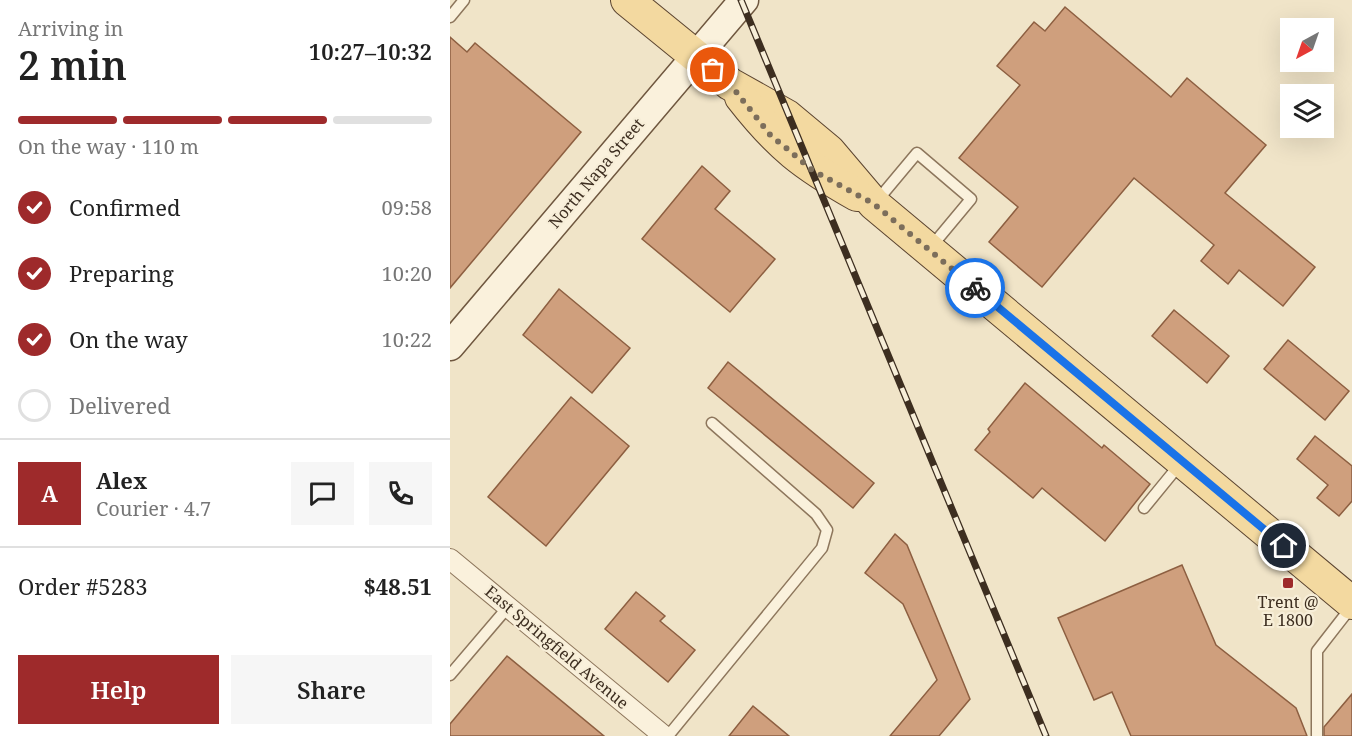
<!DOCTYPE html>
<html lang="en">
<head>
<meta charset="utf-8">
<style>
  body { margin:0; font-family:"Noto Serif",serif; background:#f6f6f6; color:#222; height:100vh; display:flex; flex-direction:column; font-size:22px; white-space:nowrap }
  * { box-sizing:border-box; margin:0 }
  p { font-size:20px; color:#767676 }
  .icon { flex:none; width:33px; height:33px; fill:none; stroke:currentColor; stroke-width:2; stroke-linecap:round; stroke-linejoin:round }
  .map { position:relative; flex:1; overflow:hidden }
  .panel { display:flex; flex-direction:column; background:#fff; width:450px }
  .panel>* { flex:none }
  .needle { width:39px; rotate:220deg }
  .fabs { position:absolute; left:830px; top:18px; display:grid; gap:12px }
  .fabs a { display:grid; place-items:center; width:54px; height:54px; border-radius:0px; background:#fff; box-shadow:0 6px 24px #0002; font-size:30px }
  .pin { position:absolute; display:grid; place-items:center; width:51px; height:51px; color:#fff; margin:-26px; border:3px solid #fff; border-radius:50%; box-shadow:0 2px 6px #0007 }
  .courier { position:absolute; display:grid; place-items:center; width:60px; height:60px; margin:-30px; border:4px solid #1a73e8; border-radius:50%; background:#fff; color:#222; box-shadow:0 2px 8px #0007 }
  .headline em { font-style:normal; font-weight:600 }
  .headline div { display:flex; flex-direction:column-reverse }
  .headline { display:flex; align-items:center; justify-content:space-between; height:102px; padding:0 18px }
  h1 { font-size:39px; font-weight:600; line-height:45px }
  .bar { display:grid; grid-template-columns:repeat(4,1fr); gap:9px 6px; align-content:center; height:72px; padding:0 18px }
  .bar i { height:8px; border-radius:4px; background:#e0e0e0 }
  .bar .on { background:#9e2a2b }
  .bar p { grid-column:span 4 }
  .line { display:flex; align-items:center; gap:15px; padding:0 18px; border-top:2px solid #e0e0e0 }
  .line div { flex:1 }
  .round { display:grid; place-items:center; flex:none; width:63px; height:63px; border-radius:0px; background:#f6f6f6 }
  ol { padding:0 18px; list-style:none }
  li { display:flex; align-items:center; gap:18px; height:66px }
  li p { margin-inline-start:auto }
  li .icon { padding:6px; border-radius:50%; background:#9e2a2b; color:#fff; stroke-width:4 }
  li:last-child { color:#767676 }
  li i { width:33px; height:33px; border:3px solid #e0e0e0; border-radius:50% }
  .action { display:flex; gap:12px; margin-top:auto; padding:12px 18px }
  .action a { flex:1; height:69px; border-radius:0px; background:#9e2a2b; color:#fff; font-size:24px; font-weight:600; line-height:69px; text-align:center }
  .action a+a { background:#f6f6f6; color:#222 }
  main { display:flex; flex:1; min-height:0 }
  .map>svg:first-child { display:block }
  .building { fill:#cf9f7d; stroke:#8d5f41; stroke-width:1.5 }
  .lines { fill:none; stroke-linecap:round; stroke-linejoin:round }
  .lane-casing { stroke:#8d765c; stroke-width:13 }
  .street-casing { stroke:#8d765c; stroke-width:22 }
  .secondary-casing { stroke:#6f573f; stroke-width:31 }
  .primary-casing { stroke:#5b4430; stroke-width:34 }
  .lane { stroke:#faf1dc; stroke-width:10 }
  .street { stroke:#faf1dc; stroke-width:20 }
  .secondary { stroke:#faf1dc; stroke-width:28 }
  .primary { stroke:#f3d9a0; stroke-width:32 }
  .rail-casing { stroke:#3d2e20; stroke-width:7 }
  .rail { stroke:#f7eed8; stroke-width:4.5; stroke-dasharray:14; stroke-linecap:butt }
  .done { stroke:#7c6e5b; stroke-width:6; stroke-dasharray:0 10.8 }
  .route { stroke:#1a73e8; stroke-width:8 }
  .poi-dot { fill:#9e2a2b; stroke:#f7eed8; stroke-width:2 }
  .labels { text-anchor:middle; stroke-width:4.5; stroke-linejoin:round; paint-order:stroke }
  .street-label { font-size:16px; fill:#3d2e20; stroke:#f7eed8 }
  .poi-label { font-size:16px; fill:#3d2e20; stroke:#f7eed8 }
</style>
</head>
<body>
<main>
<section class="panel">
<div class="headline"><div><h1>2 min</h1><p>Arriving in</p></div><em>10:27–10:32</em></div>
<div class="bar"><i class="on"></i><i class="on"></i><i class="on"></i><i></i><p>On the way · 110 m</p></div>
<ol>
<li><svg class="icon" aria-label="check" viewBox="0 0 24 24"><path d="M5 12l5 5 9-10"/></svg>Confirmed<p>09:58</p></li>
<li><svg class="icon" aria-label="check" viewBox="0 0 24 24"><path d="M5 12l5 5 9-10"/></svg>Preparing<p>10:20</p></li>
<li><svg class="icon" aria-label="check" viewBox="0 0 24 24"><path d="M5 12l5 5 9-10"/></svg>On the way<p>10:22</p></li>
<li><i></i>Delivered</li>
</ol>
<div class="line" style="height:108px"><b class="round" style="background:#9e2a2b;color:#fff">A</b><div><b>Alex</b><p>Courier · 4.7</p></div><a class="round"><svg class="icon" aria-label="chat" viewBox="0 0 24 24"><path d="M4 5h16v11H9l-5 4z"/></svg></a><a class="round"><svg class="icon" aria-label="phone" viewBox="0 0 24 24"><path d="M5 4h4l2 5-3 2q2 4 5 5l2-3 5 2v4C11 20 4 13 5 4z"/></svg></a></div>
<div class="line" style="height:78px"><div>Order #5283</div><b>$48.51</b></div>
<div class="action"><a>Help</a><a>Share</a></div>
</section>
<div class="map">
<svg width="902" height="736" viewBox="0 0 902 736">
  <rect width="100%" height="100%" fill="#f0e4c8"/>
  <g class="building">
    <polygon points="615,7 721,97 737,78 816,145 775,193 865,267 833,306 789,270 778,284 751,261 764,245 684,178 592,287 539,242 568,207 509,158 570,85 547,66 584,22 595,31"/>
    <polygon points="0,37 17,52 25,43 131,132 0,288"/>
    <polygon points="252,166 280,191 265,209 325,259 280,312 192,239"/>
    <polygon points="109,289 180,348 142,393 73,335"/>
    <polygon points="724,310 779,356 757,383 702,336"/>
    <polygon points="838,340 899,391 875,420 814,369"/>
    <polygon points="278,362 424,483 403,508 258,388"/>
    <polygon points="575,383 652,448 654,445 700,484 655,541 592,488 583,498 525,450 540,432 538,429"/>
    <polygon points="121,397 179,446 96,546 38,497"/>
    <polygon points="865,436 902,466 902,501 889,516 867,498 878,485 847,459"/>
    <polygon points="445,534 457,545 520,699 489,736 440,736 487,680 453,604 415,573"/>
    <polygon points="732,565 766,645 846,708 857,736 681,736 662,692 644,700 608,618"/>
    <polygon points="186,592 215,616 210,621 245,650 218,682 155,629"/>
    <polygon points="57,656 154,736 0,736 0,724"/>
    <polygon points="902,694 902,736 874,736 874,727"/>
    <polygon points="303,706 339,736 279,736"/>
  </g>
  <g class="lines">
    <defs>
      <g id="lane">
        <polyline points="0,17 14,0"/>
        <polyline points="426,202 467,153 521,199 481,247"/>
        <polyline points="694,508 730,464"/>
        <polyline points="0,675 58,607"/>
        <polyline points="218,736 372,548 377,530 366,514 262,423"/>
        <polyline points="867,736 867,651 902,606"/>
      </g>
      <polyline id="street" points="0,559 214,736"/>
      <polyline id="secondary" points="0,346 294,0"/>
      <g id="primary">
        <polyline points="177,0 280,84 337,116 379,151 424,204 902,603"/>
        <path d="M291 97C329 146 354 165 407 195"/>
      </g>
    </defs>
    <use href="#lane" class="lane-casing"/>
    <use href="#street" class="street-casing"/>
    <use href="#secondary" class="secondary-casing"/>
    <use href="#primary" class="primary-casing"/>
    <use href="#lane" class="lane"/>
    <use href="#street" class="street"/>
    <use href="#secondary" class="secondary"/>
    <use href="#primary" class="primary"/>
    <defs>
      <polyline id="rail" points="291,0 596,736"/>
    </defs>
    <use href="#rail" class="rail-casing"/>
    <use href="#rail" class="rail"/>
  </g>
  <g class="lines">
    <polyline class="done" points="263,70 280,84 321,136 335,147 362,170 424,204 525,288"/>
    <polyline class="route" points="525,288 834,546"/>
  </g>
  <rect class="poi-dot" x="832" y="577" width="12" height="12" rx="3"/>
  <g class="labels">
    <g class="street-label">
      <text transform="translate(146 173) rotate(-50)" y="6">North Napa Street</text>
      <text transform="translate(107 647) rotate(40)" y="6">East Springfield Avenue</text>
    </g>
    <g class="poi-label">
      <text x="838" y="608">Trent @<tspan x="838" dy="18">E 1800</tspan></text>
    </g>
  </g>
</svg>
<div class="fabs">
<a><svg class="needle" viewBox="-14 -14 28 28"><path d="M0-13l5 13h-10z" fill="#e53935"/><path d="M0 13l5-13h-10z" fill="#767676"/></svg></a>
<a><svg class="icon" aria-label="layers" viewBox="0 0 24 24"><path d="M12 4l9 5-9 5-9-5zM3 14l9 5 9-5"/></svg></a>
</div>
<div class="pin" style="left:263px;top:70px;background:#ea580c"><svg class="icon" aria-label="bag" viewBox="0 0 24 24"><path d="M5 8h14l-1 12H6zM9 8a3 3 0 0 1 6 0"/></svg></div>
<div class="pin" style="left:834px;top:546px;background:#1f2937"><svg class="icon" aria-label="home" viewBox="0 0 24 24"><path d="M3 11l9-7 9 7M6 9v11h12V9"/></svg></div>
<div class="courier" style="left:525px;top:288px"><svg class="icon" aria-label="bike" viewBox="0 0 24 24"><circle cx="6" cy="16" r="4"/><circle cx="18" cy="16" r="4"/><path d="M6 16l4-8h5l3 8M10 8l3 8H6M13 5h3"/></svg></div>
</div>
</main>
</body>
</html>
